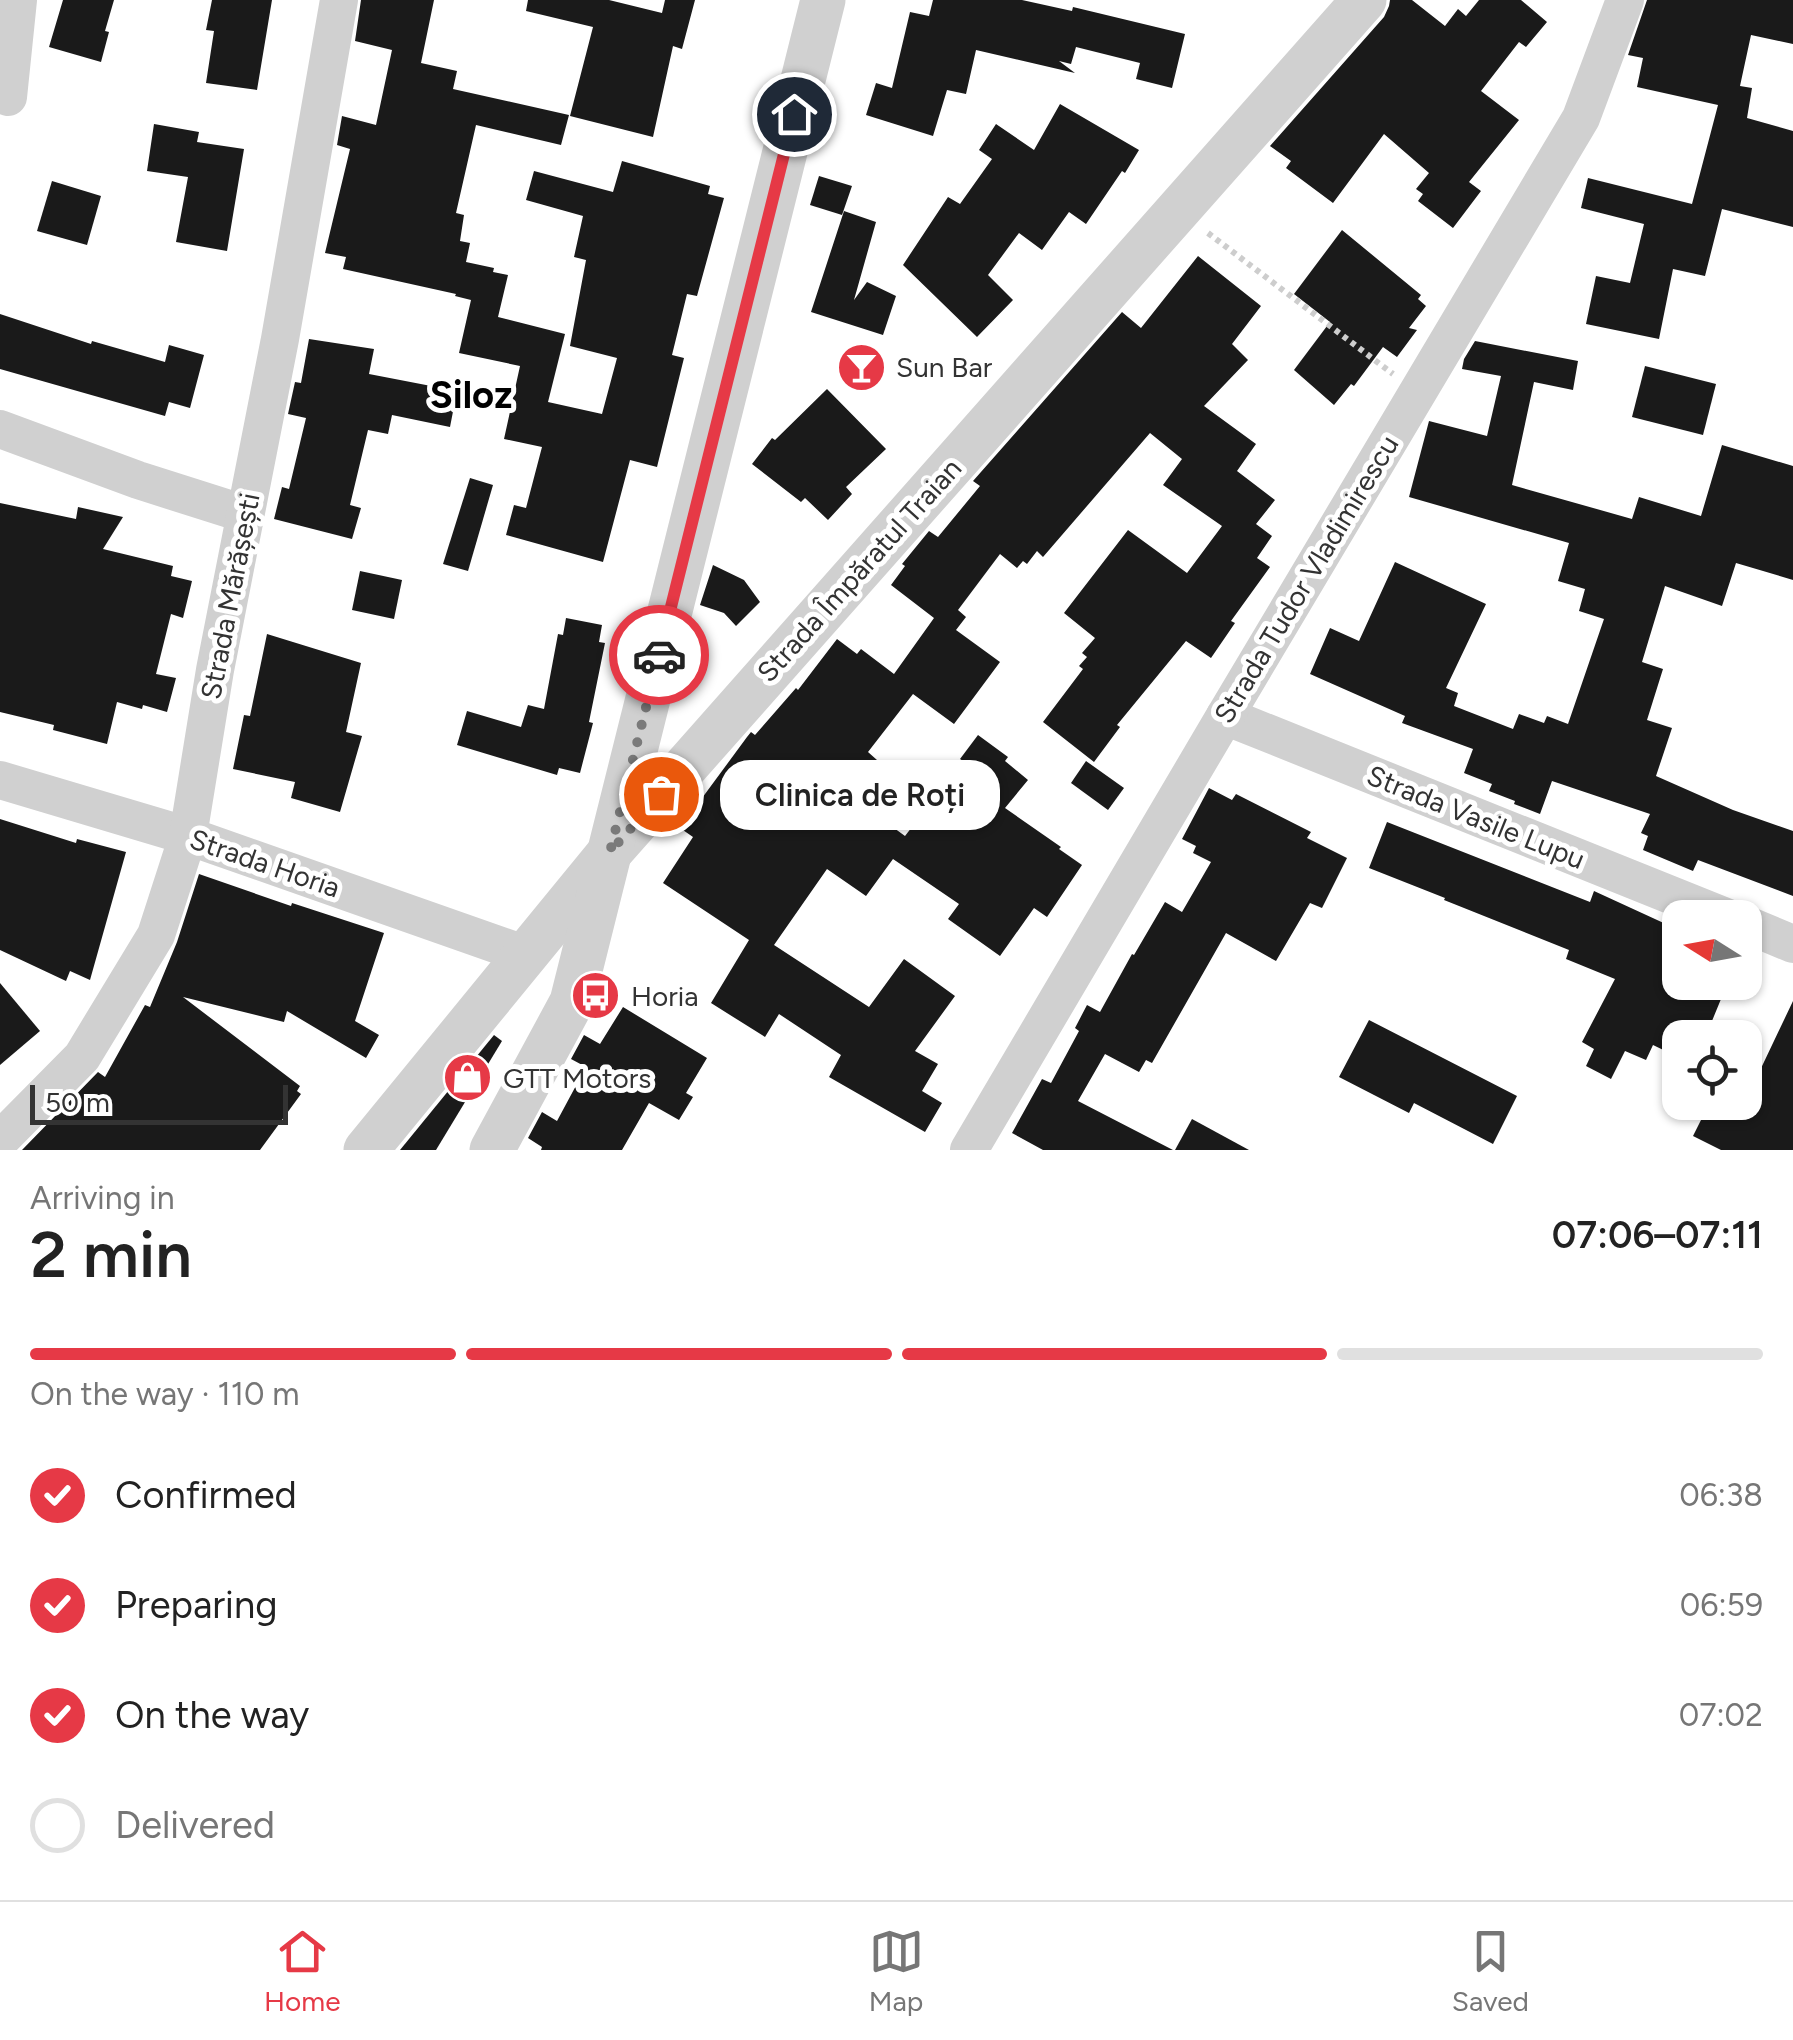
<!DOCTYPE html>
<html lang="en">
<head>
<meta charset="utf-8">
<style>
  body { margin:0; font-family:Figtree,sans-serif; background:#f6f6f6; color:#222; height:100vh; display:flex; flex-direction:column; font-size:38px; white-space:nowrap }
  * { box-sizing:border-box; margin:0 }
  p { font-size:32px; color:#767676 }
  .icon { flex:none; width:55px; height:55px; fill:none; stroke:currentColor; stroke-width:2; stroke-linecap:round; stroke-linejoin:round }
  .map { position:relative; height:1150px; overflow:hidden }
  .sheet { display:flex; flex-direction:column; background:#fff; flex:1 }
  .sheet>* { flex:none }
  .needle { width:65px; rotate:281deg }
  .fabs { position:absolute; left:1662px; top:900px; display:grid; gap:20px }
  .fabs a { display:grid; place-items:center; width:100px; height:100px; border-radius:20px; background:#fff; box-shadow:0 2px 8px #0004; font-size:50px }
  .scale { position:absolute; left:30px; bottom:25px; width:258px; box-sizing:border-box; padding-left:10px; border:5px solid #333; border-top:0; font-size:28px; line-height:35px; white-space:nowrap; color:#333; -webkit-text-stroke:8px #fff; paint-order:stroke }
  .pin { position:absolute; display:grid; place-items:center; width:85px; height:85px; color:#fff; margin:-42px; border:5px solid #fff; border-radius:50%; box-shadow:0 2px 10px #0007 }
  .courier { position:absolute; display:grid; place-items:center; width:100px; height:100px; margin:-50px; border:8px solid #e63946; border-radius:50%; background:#fff; color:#222; box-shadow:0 2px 12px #0007 }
  .bubble { position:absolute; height:70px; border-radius:30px; background:#fff; box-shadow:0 2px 8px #0004; font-size:32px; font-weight:600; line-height:70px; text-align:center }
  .headline em { font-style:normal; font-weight:600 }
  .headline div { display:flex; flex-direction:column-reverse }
  .headline { display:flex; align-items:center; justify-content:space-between; height:170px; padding:0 30px }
  h1 { font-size:65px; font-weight:600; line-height:75px }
  .bar { display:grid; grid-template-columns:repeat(4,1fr); gap:15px 10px; align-content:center; height:120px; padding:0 30px }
  .bar i { height:12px; border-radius:8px; background:#e0e0e0 }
  .bar .current { background:#e63946 }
  .bar p { grid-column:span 4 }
  ol { padding:0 30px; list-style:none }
  li { display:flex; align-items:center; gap:30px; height:110px }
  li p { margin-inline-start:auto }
  li .icon { padding:10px; border-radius:50%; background:#e63946; color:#fff; stroke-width:4 }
  li:last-child { color:#767676 }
  li i { width:55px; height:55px; border:5px solid #e0e0e0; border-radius:50% }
  .menu { display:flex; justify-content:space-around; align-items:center; height:140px; border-top:2px solid #e0e0e0; background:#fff; font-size:28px; color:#767676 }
  .menu a { display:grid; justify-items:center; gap:5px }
  .menu .current { color:#e63946 }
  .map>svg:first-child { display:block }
  .building { fill:#1a1a1a }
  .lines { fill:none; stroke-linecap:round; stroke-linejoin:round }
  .path { stroke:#cdcdcd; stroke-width:6; stroke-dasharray:5 5; stroke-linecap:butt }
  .minor { stroke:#d0d0d0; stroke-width:38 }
  .tertiary { stroke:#d0d0d0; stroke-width:45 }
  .done { stroke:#7a7a7a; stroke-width:10; stroke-dasharray:0 18 }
  .route { stroke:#e63946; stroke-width:12 }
  .labels { text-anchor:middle; stroke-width:10; stroke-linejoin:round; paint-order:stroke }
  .poi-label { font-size:28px; fill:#333; stroke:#fff; text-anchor:start }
  .street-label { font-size:28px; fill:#333; stroke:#fff }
  .district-label { font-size:38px; font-weight:bold; fill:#000; stroke:#fff }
</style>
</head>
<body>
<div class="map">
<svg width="1793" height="1150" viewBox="0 0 1793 1150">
  <rect width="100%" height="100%" fill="#fff"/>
  <g class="building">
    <polygon points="63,0 114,0 105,31 109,32 101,62 49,47"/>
    <polygon points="212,0 272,0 257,90 206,83 214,31 206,30"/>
    <polygon points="361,0 434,0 421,63 457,71 453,89 569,115 561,145 476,125 456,213 464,215 460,241 470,243 466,262 494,268 493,272 508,275 498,317 565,334 548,402 602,414 617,358 570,346 586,260 574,257 583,216 526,200 534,171 613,192 622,161 710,186 708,194 724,198 697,296 687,294 672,355 684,358 657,467 630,460 603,562 506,535 514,505 526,508 542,447 504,439 520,366 459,353 471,300 455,296 456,294 343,269 346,257 325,253 350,149 337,145 342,116 376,125 392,50 355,41"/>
    <polygon points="528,0 609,0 662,13 665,0 695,0 682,49 673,46 653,137 570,116 593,27 526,11"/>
    <polygon points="933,0 1022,0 1072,11 1073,7 1185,34 1172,88 1136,79 1140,63 1076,47 1071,64 1059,61 1075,73 976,50 966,94 947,90 933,136 866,115 876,83 892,88 910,12 929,16"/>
    <polygon points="1390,0 1412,0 1445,26 1458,9 1466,16 1479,0 1521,0 1547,22 1526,47 1519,42 1481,91 1519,120 1469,182 1481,191 1453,228 1418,201 1423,194 1416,189 1429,173 1384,134 1333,203 1286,168 1291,161 1270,146 1384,17 1389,6"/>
    <polygon points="1647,0 1793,0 1793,44 1751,35 1740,86 1752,88 1747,118 1793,131 1793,227 1722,209 1705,276 1673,269 1659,339 1586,324 1596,276 1630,283 1644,224 1581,208 1588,178 1692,204 1718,105 1637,87 1643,58 1628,55"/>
    <polygon points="1060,104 1139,150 1125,173 1122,171 1086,224 1069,212 1042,250 1019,233 988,275 1013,300 977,337 903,265 948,197 960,204 992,159 979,150 996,124 1034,150"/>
    <polygon points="154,124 199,132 197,142 244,149 227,251 176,242 188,177 147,171"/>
    <polygon points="819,176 852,186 842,215 810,205"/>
    <polygon points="52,181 101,196 87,245 37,231"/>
    <polygon points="844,211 876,222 854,300 867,282 896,296 883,335 811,312"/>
    <polygon points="1342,230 1421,295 1418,299 1426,306 1409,328 1417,330 1397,357 1383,347 1354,386 1351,384 1334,405 1294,370 1330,322 1294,294"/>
    <polygon points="1198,256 1261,306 1232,344 1248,360 1204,406 1256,444 1237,471 1275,500 1256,524 1272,536 1257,558 1270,567 1231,621 1235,623 1211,658 1186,641 1117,725 1120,727 1094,762 1043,722 1083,669 1079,666 1087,657 1082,653 1095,638 1064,613 1128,530 1187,573 1222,526 1163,485 1182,459 1150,433 1043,557 1037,551 1027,564 1023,561 1017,568 1000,554 958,610 966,617 956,630 1000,662 954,724 913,694 868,752 886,768 857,801 905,836 963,761 960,759 978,735 1008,757 1005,761 1028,780 1005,808 1061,847 1059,849 1082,865 1047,917 1034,908 1000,956 948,919 959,904 893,859 866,896 827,869 774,945 869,1007 904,959 955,996 915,1051 938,1064 922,1091 942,1103 925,1132 829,1077 841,1055 779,1014 765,1037 711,1003 749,940 663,883 693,837 680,828 747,737 751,732 755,735 796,688 798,690 837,639 857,654 861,649 894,674 934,618 891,585 905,566 902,564 929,531 938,537 980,486 973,481 1122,312 1141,328"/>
    <polygon points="0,314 91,344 92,341 165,362 169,345 204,355 190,408 169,402 165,416 0,369"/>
    <polygon points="309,339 374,349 369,374 457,391 450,427 392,415 388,434 368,430 350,505 361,508 352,539 274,519 282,487 289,489 306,418 288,414 295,382 301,383"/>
    <polygon points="1475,341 1578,361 1573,390 1534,382 1512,485 1632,519 1639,497 1701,516 1722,445 1793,466 1793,580 1736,563 1722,606 1665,586 1642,662 1663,669 1647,720 1672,728 1656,776 1733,810 1793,831 1793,896 1698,860 1693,871 1643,850 1648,836 1641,833 1650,814 1552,781 1540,814 1514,804 1515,801 1489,791 1492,784 1464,773 1473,749 1402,723 1405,716 1310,674 1330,628 1359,641 1395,562 1486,604 1446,688 1458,693 1454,706 1513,729 1519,714 1544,723 1547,716 1568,724 1604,619 1579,611 1585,589 1558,581 1569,543 1409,497 1429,421 1487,436 1501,376 1462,369 1464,359"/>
    <polygon points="1645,366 1716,384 1703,435 1632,417"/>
    <polygon points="827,389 886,449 846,487 852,494 828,520 805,498 801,502 752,464 772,438 775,440"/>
    <polygon points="470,478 493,485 468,571 443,564"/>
    <polygon points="0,503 76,519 78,507 123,517 103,549 173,566 171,576 192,581 183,618 171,614 156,674 176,678 167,712 143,705 142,709 117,702 107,744 53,730 54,725 0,712"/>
    <polygon points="713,565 744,580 760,602 736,626 724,613 700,605"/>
    <polygon points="360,571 402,580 394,619 352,610"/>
    <polygon points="566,618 602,625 599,642 605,643 589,722 593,723 580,773 559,768 557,775 457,745 467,711 521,727 528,705 544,709 558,634 563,635"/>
    <polygon points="267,634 361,663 346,732 362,736 340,812 291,798 295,782 233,769 244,715 250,716"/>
    <polygon points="1086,761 1124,788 1108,810 1071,783"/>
    <polygon points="1209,788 1232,800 1236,794 1311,832 1307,838 1347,858 1322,908 1310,903 1276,961 1226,933 1152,1063 1146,1060 1139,1072 1105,1054 1078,1101 1173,1150 1043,1150 1012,1133 1042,1079 1051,1083 1079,1031 1075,1028 1087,1005 1100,1012 1132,954 1134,955 1165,902 1182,912 1211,862 1193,853 1196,846 1182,839"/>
    <polygon points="0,819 76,843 77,839 126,852 90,980 70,971 66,981 0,950"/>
    <polygon points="1387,822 1590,902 1594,891 1668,925 1666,929 1680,935 1680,982 1728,982 1705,1038 1680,1038 1680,1058 1653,1045 1646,1060 1625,1051 1611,1079 1586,1066 1594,1049 1582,1042 1615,979 1566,959 1569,950 1444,900 1445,898 1369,868"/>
    <polygon points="199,874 291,906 292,903 384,933 355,1021 379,1035 366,1058 287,1011 284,1022 183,997 300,1086 297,1091 301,1094 260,1150 22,1150 98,1072 105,1077 145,1005 150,1007 177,942"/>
    <polygon points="0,983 40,1031 0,1065"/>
    <polygon points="1793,1001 1793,1150 1721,1150 1693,1136 1710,1102 1745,1102"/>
    <polygon points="623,1007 707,1058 686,1093 693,1097 679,1120 649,1103 622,1150 541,1150 542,1147 528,1138 542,1112 557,1121 586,1067 571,1059 584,1035 600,1044"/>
    <polygon points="1369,1020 1517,1096 1493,1144 1414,1103 1409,1113 1339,1077"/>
    <polygon points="494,1035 502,1041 436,1150 400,1150"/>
    <polygon points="1192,1119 1249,1150 1175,1150"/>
  </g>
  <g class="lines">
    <polyline class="path" points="1208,233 1393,374"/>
    <g class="minor">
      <polyline points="8,97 18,0"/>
      <polyline points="0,429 138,480 245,514"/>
      <polyline points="1225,716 1728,918"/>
      <polyline points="0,780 188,836 527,955"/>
      <polyline points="1745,924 1793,944"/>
      <polyline points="0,1140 82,1057 156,935 188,836 215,670 280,339 339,0"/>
      <polyline points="969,1150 1225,716 1581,118 1625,0"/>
    </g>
    <g class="tertiary">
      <polyline points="366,1150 610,852 1364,0"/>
      <polyline points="492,1150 572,1002 823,0"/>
    </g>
  </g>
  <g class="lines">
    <polyline class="done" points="659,655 610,852 661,794"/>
    <polyline class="route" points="659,655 794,114"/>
  </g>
  <defs>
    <symbol id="bar-disc" viewBox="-11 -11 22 22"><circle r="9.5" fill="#e63946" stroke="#fff"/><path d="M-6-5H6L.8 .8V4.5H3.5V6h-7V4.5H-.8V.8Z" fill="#fff"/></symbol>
    <symbol id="bus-disc" viewBox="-11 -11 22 22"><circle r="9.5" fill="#e63946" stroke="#fff"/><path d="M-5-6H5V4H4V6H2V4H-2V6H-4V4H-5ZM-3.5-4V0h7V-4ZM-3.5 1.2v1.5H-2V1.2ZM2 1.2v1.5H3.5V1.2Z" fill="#fff"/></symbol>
    <symbol id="shop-disc" viewBox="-11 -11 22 22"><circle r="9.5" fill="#e63946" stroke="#fff"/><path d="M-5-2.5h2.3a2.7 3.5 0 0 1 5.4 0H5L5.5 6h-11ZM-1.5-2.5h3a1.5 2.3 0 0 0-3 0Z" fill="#fff"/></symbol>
  </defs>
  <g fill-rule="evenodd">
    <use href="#bar-disc" x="834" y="340" width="55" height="55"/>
    <use href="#bus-disc" x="568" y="968" width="55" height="55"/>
    <use href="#shop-disc" x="440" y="1050" width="55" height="55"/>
  </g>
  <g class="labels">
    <g class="poi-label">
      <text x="896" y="377">Sun Bar</text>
      <text x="631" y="1006">Horia</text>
      <text x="503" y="1088">GTT Motors</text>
    </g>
    <g class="street-label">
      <text transform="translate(859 570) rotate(-48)" y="10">Strada Împăratul Traian</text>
      <text transform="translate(1306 579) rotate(-59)" y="10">Strada Tudor Vladimirescu</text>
      <text transform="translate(230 596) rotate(-79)" y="10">Strada Mărășești</text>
      <text transform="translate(1476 817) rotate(22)" y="10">Strada Vasile Lupu</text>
      <text transform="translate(265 863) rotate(19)" y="10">Strada Horia</text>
    </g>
    <g class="district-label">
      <text x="471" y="408">Siloz</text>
    </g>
  </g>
</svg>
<div class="fabs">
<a><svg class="needle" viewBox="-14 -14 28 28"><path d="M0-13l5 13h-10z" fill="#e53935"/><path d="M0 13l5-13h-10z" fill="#767676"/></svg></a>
<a><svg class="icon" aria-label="locate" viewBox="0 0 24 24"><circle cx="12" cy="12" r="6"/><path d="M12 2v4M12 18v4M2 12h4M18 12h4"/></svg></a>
</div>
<div class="scale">50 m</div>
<div class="pin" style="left:661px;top:794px;background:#ea580c"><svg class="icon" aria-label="bag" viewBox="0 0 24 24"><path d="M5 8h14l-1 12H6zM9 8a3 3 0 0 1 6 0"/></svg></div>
<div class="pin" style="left:794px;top:114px;background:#1f2937"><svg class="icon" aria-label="home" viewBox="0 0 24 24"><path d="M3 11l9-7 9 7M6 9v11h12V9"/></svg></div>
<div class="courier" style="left:659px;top:655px"><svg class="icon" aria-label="car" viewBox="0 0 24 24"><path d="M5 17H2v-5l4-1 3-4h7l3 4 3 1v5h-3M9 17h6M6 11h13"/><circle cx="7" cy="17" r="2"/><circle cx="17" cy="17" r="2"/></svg></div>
<div class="bubble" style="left:720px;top:760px;width:280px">Clinica de Roți</div>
</div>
<section class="sheet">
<div class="headline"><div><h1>2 min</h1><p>Arriving in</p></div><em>07:06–07:11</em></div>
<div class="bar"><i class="current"></i><i class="current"></i><i class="current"></i><i></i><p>On the way · 110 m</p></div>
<ol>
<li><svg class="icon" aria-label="check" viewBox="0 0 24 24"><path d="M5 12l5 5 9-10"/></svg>Confirmed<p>06:38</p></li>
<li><svg class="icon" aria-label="check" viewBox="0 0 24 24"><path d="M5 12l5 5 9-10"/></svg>Preparing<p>06:59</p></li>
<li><svg class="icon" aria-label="check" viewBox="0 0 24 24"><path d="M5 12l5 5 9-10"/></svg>On the way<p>07:02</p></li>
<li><i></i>Delivered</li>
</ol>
</section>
<nav class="menu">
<a class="current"><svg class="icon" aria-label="home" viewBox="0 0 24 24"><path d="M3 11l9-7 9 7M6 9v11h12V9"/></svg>Home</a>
<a><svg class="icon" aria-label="map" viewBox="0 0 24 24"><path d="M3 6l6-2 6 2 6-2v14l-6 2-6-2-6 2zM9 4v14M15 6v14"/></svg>Map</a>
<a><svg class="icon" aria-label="saved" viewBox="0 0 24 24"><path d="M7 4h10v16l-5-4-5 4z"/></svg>Saved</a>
</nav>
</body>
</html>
